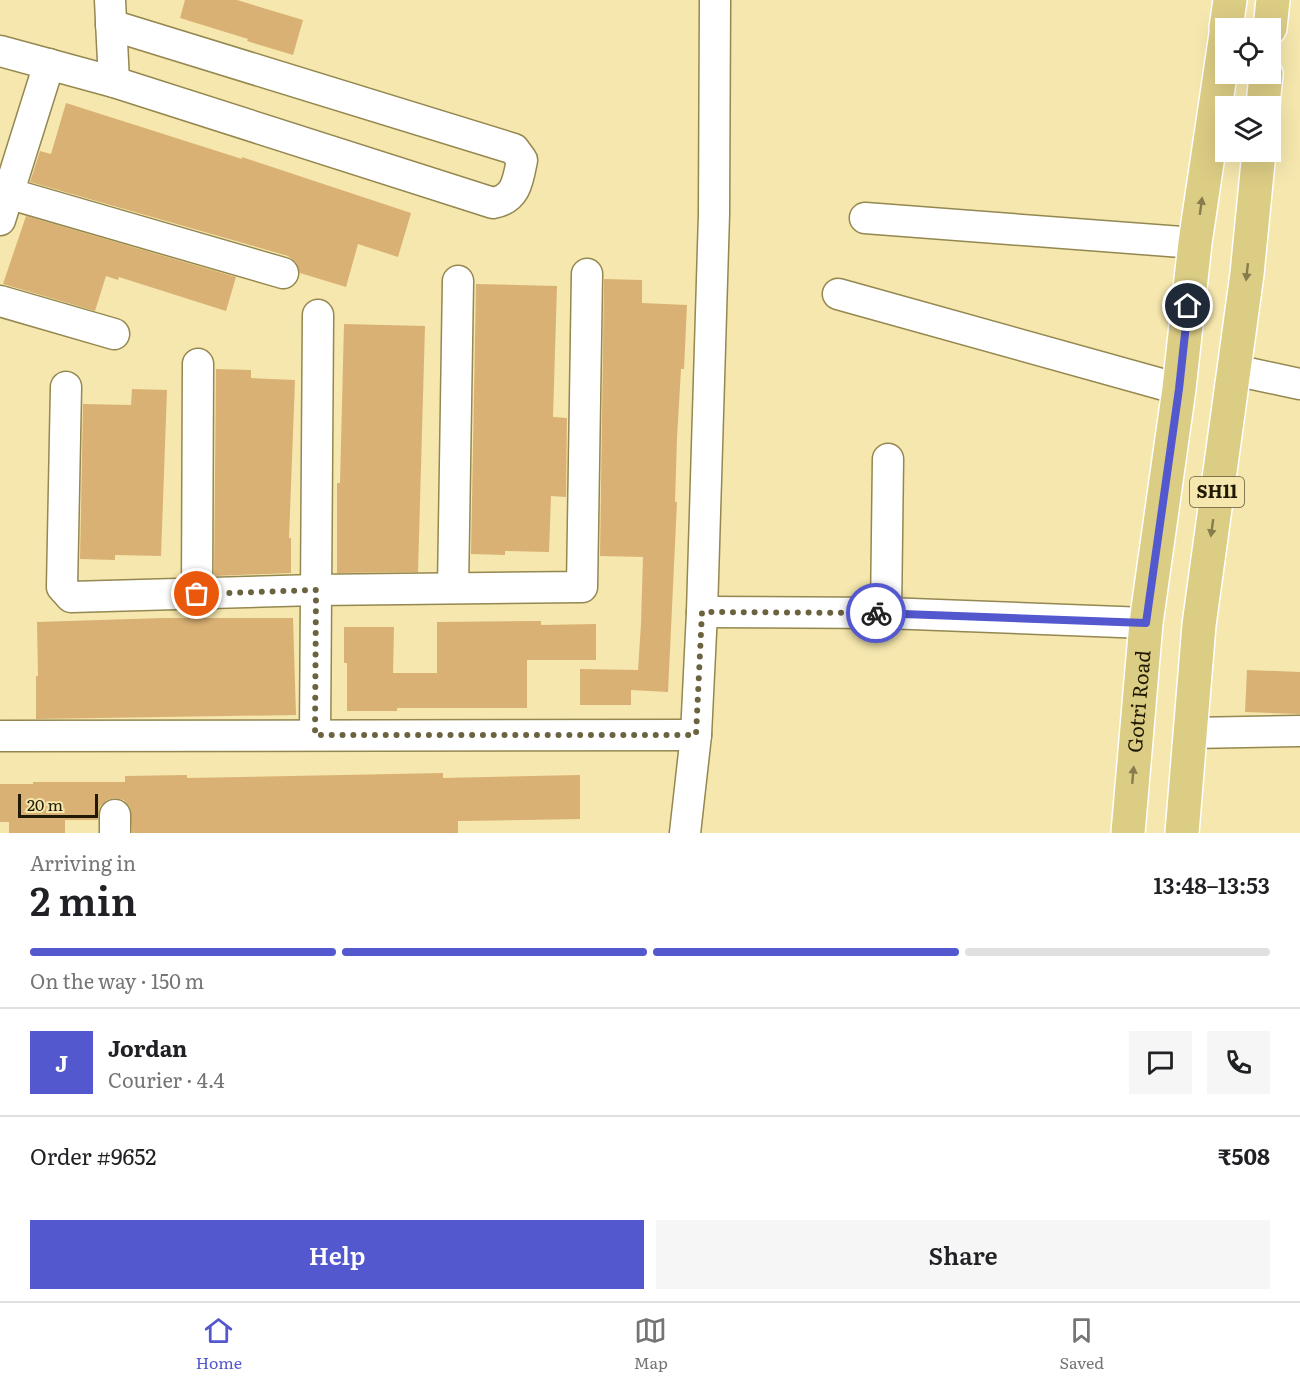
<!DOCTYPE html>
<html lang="en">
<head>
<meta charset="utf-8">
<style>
  body { margin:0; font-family:Literata,serif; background:#f6f6f6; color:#202124; height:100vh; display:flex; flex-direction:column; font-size:22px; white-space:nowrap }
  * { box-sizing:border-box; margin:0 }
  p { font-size:20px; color:#757577 }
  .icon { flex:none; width:33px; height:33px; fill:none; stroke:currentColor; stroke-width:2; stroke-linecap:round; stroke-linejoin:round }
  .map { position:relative; height:833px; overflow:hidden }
  .details { display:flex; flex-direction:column; background:#fff; flex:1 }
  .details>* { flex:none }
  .fabs { position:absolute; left:1215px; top:18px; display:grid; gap:12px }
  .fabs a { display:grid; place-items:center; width:66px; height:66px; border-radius:0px; background:#fff; box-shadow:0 6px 24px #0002; font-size:30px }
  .scale { position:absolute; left:18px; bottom:15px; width:80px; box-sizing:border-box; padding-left:6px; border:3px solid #201a04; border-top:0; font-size:16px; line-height:21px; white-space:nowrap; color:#201a04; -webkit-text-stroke:4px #f5e7ad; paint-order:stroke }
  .pin { position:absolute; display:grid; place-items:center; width:51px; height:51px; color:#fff; margin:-26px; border:3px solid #fff; border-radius:50%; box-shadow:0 2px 6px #0007 }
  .courier { position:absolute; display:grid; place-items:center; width:60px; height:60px; margin:-30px; border:4px solid #5358cf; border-radius:50%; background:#fff; color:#222; box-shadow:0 2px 8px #0007 }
  .head em { font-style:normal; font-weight:600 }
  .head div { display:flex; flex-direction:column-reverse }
  .head { display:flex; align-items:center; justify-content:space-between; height:102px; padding:0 30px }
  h1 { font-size:39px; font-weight:600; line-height:45px }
  .bar { display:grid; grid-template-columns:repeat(4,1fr); gap:9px 6px; align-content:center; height:72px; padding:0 30px }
  .bar i { height:8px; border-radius:4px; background:#e0e0e0 }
  .bar .selected { background:#5358cf }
  .bar p { grid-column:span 4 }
  .line { display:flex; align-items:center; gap:15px; padding:0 30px; border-top:2px solid #e0e0e0 }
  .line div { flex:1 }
  .round { display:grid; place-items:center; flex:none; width:63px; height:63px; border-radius:0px; background:#f6f6f6 }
  .primary-button { display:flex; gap:12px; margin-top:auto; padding:12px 30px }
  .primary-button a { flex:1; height:69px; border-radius:0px; background:#5358cf; color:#fff; font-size:24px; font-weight:600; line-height:69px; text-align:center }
  .primary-button a+a { background:#f6f6f6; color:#202124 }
  .menu { display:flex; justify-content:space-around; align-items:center; height:84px; border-top:2px solid #e0e0e0; background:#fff; font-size:16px; color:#757577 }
  .menu a { display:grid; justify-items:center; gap:3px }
  .menu .selected { color:#5358cf }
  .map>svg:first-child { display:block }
  .building { fill:#dab174 }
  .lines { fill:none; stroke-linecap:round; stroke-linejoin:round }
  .minor-casing { stroke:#948750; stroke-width:33 }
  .major-casing { stroke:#fff; stroke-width:36 }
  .minor { stroke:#fff; stroke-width:30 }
  .major { stroke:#dccd85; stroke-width:33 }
  .oneway { fill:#877c4b }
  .done { stroke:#6b623f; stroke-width:6; stroke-dasharray:0 10.8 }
  .route { stroke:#5358cf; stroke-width:8 }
  .labels { text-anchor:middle; stroke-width:4.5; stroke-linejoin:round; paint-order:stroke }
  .shield { fill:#f5e7ad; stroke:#605837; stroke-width:1.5 }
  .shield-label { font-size:18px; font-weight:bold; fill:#201a04 }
  .street-label { font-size:20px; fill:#201a04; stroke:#f5e7ad }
</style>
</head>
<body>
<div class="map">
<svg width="1300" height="833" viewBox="0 0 1300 833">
  <rect width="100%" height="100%" fill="#f5e7ad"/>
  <g class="building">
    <polygon points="185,0 237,0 303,20 293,55 247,41 248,39 180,18"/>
    <polygon points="66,103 242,159 242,157 411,213 398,257 358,244 346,287 300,273 296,262 288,256 30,182 40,151 51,154"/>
    <polygon points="26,216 236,277 226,311 119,277 118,280 106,276 95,311 3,284"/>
    <polygon points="604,279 642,280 642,303 687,305 684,369 681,369 677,438 675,502 677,502 668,692 631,690 631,705 580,705 580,669 638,670 641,624 643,557 600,556"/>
    <polygon points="476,284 557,286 553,417 567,418 566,497 551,496 549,552 505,551 505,555 471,554"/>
    <polygon points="344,324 425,326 418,572 337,573 337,483 340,483"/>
    <polygon points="216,369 251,370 251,378 295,380 289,538 291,538 291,573 214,576"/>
    <polygon points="132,389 167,390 161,556 115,555 115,560 80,559 83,404 131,405"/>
    <polygon points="163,618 293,618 296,715 36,719 36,676 38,676 37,622"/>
    <polygon points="541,621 541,625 596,624 596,660 527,660 527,708 397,708 397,711 347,711 347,663 344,663 344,627 394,627 393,673 437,673 437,622"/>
    <polygon points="1247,670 1300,672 1300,714 1245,712"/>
    <polygon points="443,773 443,778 580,775 580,819 458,821 458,833 132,833 130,807 124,800 114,798 107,800 100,806 98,820 65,820 65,833 9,833 9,822 0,822 0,784 33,784 33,782 125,782 125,776 187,775 187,778"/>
  </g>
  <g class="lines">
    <defs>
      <g id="minor">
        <polyline points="110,0 114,82"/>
        <path d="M0 51 114 82 493 203C516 199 518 181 522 160L514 149 111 25"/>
        <polyline points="0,191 283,273"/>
        <polyline points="865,218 1195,243"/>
        <polyline points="0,220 49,64"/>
        <polyline points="838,294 1179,389"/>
        <polyline points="0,301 114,334"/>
        <polyline points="1234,370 1300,384"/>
        <polyline points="66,387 62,587 71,597 316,590 582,587 587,274"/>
        <polyline points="453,588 458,281"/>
        <polyline points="197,594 198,364"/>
        <polyline points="702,612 886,613 1146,623"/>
        <polyline points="886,613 888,459"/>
        <polyline points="1191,733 1300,731"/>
        <polyline points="315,735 318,315"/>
        <polyline points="0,736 696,735"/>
        <polyline points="115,815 115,833"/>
        <polyline points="685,833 696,735 702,612 714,214 715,0"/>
      </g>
      <g id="major">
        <polyline points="1226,28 1230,0"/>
        <polyline points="1270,28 1273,0"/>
        <polyline points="1263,106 1266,74"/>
        <path id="s1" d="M1128 833 1146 623 1179 389 1195 243 1226 34"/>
        <polyline points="1182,833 1199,625 1247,274 1259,152"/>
      </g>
    </defs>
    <use href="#minor" class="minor-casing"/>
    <use href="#major" class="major-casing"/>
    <use href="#minor" class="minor"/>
    <use href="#major" class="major"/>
  </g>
  <defs><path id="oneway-solid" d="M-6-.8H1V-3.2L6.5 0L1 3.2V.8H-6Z" transform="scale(1.5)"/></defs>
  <g class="oneway">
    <use href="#oneway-solid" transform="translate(1201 206) rotate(-82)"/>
    <use href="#oneway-solid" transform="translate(1247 272) rotate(96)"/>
    <use href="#oneway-solid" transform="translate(1212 528) rotate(98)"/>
    <use href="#oneway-solid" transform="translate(1133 775) rotate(-85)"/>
  </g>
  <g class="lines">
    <polyline class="done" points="197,594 316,590 315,735 696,735 702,612 876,613"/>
    <polyline class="route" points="876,613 1146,623 1179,389 1188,306"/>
  </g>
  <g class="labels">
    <rect class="shield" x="1190" y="477" width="54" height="30" rx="4.5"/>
    <g class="shield-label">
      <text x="1217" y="498">SH11</text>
    </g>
    <g class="street-label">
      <text dy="7" stroke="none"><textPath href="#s1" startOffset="132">Gotri Road</textPath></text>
    </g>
  </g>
</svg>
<div class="fabs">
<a><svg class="icon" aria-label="locate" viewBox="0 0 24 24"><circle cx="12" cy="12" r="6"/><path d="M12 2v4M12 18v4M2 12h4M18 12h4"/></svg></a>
<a><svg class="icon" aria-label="layers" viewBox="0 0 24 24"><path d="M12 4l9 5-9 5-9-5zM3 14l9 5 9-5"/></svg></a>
</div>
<div class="scale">20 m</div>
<div class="pin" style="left:197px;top:594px;background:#ea580c"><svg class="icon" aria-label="bag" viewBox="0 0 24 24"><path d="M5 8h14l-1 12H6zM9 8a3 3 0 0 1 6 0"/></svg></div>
<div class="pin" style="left:1188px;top:306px;background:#1f2937"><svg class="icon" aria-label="home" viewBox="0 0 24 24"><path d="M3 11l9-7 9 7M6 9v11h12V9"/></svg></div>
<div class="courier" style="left:876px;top:613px"><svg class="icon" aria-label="bike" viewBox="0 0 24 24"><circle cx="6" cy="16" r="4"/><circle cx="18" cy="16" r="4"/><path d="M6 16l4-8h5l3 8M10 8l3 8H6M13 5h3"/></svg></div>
</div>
<section class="details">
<div class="head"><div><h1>2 min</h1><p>Arriving in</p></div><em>13:48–13:53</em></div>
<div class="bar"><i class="selected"></i><i class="selected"></i><i class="selected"></i><i></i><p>On the way · 150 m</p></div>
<div class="line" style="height:108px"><b class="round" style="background:#5358cf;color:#fff">J</b><div><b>Jordan</b><p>Courier · 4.4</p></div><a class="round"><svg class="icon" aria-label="chat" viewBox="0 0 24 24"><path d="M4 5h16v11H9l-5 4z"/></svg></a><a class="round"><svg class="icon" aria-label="phone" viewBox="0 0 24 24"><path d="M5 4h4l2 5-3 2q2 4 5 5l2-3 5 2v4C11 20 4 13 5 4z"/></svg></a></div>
<div class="line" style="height:78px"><div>Order #9652</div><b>₹508</b></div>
<div class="primary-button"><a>Help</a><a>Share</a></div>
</section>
<nav class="menu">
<a class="selected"><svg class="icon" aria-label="home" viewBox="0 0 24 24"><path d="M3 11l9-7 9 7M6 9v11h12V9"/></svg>Home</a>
<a><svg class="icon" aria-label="map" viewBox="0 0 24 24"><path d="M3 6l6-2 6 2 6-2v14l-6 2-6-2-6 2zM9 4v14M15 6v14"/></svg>Map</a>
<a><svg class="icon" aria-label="saved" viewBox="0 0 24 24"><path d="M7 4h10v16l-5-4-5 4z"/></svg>Saved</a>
</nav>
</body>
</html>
